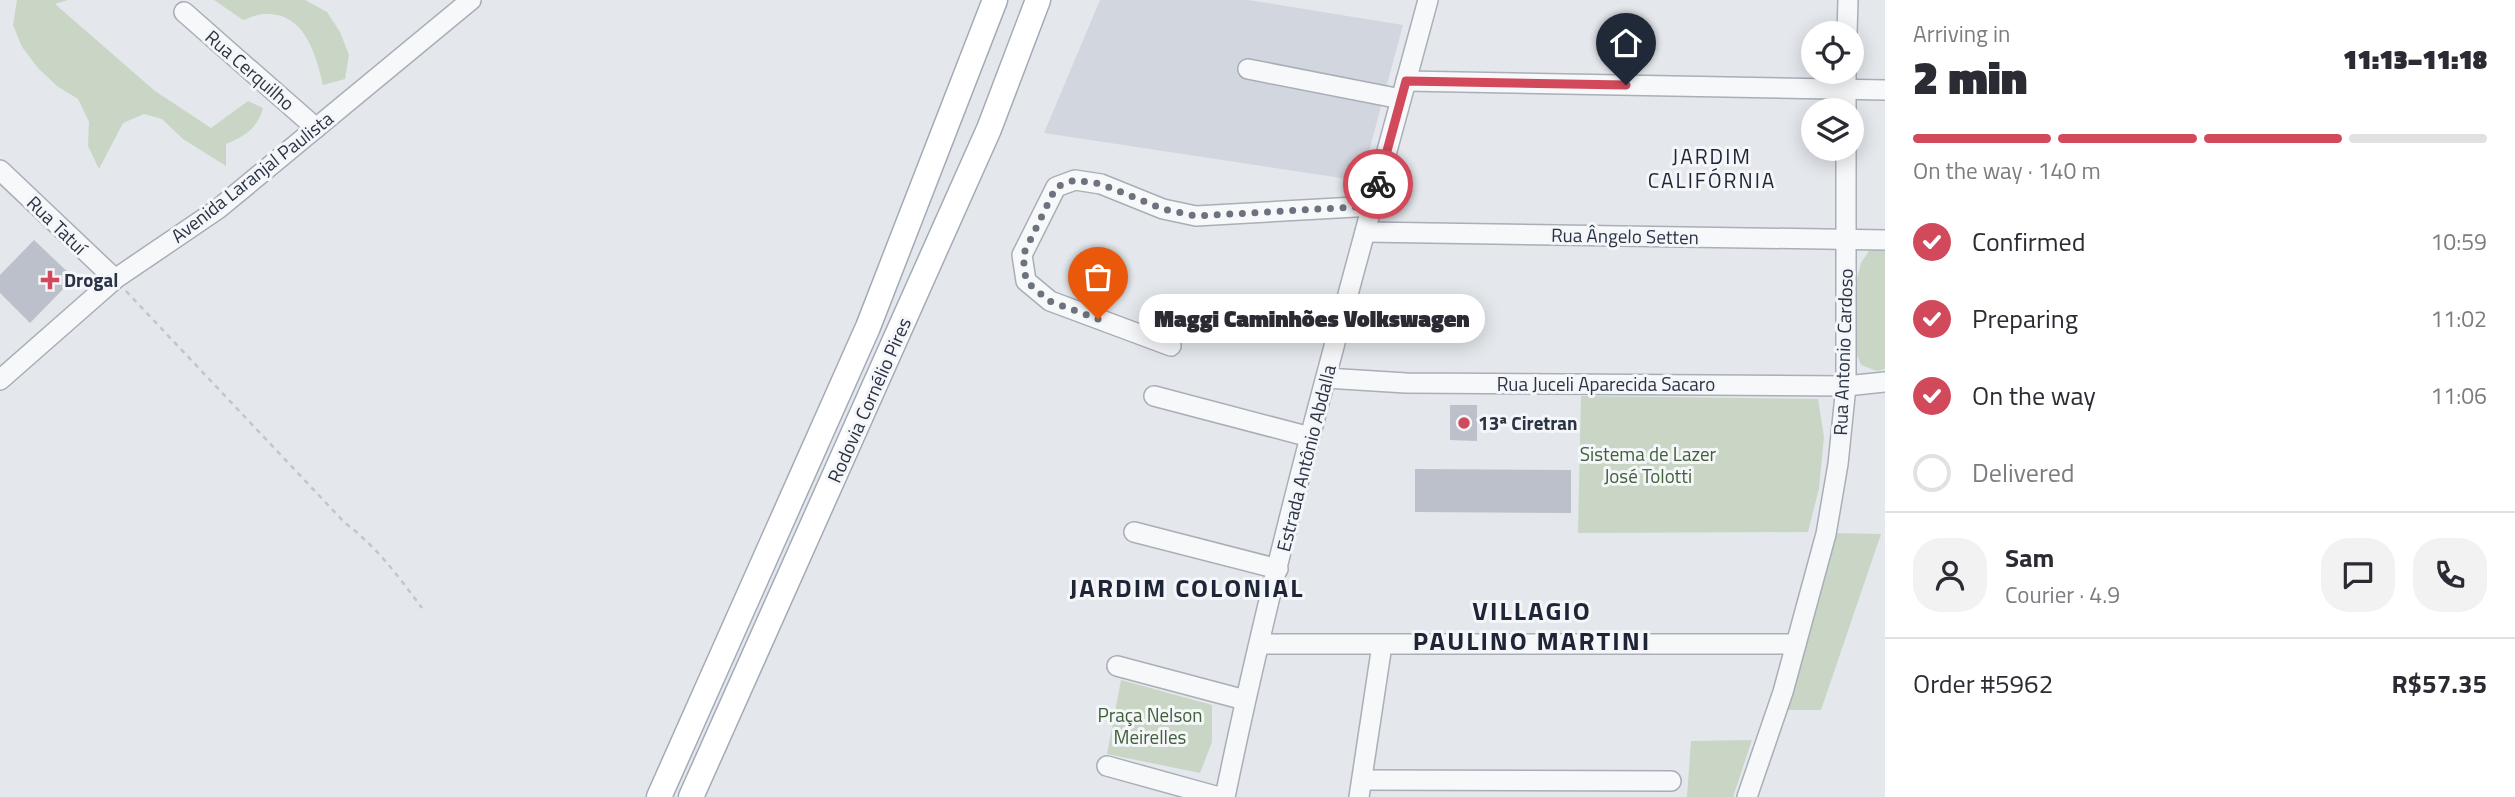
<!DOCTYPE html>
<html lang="en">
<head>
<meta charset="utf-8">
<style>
  body { margin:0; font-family:"Titillium Web",sans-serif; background:#f2f2f3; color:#2b2b33; height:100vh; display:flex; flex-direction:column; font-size:26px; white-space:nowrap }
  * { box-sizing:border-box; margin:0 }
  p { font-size:23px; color:#7c7c81 }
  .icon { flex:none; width:38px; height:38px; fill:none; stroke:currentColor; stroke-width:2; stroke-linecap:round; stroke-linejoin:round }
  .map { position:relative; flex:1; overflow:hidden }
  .panel { display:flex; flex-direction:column; background:#fff; width:630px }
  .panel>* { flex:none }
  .fabs { position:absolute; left:1801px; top:21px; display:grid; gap:14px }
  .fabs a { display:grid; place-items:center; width:63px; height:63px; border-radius:50%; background:#fff; box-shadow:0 4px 18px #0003; font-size:35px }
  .pin { position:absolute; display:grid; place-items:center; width:60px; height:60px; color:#fff; margin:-72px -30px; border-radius:50% 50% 50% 0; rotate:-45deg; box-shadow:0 0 7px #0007 }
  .pin .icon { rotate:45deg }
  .courier { position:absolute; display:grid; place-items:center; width:70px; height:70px; margin:-35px; border:5px solid #d1495b; border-radius:50%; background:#fff; color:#222; box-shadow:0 2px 9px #0007 }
  .bubble { position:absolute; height:49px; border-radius:24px; background:#fff; box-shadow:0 4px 18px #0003; font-size:23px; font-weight:800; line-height:49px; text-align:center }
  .head em { font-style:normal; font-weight:800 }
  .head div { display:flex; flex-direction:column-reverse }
  .head { display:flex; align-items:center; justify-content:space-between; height:119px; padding:0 28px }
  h1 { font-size:46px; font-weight:800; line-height:52px }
  .bar { display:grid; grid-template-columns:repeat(4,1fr); gap:10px 7px; align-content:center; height:84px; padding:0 28px }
  .bar i { height:9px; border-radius:5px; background:#e1e1e2 }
  .bar .active { background:#d1495b }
  .bar p { grid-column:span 4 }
  .line { display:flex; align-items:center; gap:18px; padding:0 28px; border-top:2px solid #e1e1e2 }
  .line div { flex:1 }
  .round { display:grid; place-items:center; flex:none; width:74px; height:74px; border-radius:28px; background:#f2f2f3 }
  ol { padding:0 28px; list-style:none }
  li { display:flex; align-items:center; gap:21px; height:77px }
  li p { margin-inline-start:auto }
  li .icon { padding:7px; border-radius:50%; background:#d1495b; color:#fff; stroke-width:4 }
  li:last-child { color:#7c7c81 }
  li i { width:38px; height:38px; border:4px solid #e1e1e2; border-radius:50% }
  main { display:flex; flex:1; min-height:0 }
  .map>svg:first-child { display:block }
  .built { fill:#d2d6de }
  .green { fill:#c9d6c5 }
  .building { fill:#bbc0ca }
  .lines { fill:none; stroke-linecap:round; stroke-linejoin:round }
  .minor-casing { stroke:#a9aeb7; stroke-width:22 }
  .major-casing { stroke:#a3abb8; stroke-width:27 }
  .path { stroke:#c2c5cb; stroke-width:2.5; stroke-dasharray:5 5; stroke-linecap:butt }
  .minor { stroke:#f7f8fa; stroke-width:19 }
  .major { stroke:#fff; stroke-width:24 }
  .done { stroke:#6c737f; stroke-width:7; stroke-dasharray:0 12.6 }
  .route { stroke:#d1495b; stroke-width:9 }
  .poi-dot { fill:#d1495b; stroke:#f4f6f9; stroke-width:2.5 }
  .labels { text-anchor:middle; stroke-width:6; stroke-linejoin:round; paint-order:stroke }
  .street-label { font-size:19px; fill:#2b3445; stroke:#f4f6f9 }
  .poi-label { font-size:19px; font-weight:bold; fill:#2b3445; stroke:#f4f6f9; text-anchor:start }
  .park-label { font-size:19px; fill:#3f6138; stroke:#f4f6f9 }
  .neighbourhood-label { font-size:21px; letter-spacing:2px; fill:#1d2536; stroke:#f4f6f9 }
  .district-label { font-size:26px; font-weight:bold; letter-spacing:2px; fill:#1d2536; stroke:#f4f6f9 }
</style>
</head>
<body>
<main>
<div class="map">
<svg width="1885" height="797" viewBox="0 0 1885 797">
  <rect width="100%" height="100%" fill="#e4e7ec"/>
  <polygon class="built" points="1100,0 1248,0 1403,25 1361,181 1044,133"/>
  <g class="green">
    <path d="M17 0H68L55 4 155 91 211 128 248 101 263 108C258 128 244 137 226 144V166L183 139 162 119 144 114 123 123 99 169 88 146 89 122 78 99 57 86 38 68 22 47 13 25Z"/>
    <path d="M214 0H305L327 12 340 32 349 55 345 79 323 85C316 55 305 12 265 14 258 14 250 18 243 20Z"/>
    <polygon points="1885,249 1885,369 1877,371 1861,365 1855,350 1856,283 1861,263 1869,251"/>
    <polygon points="1581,396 1818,399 1824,437 1819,488 1808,532 1578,533"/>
    <polygon points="1831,533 1881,534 1821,710 1782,710"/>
    <polygon points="1121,680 1212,705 1212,742 1200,773 1107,754"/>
    <polygon points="1752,740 1733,797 1687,797 1691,741"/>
  </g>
  <g class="building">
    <polygon points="34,240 74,278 30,323 0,293 0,275"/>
    <polygon points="1450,405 1477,405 1477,441 1450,440"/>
    <polygon points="1415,469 1571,470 1571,513 1415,512"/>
  </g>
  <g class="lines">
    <defs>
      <g id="minor">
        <polyline points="184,12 316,128"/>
        <polyline points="1847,33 1848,0"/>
        <polyline points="1248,69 1401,99"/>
        <polyline points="1406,81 1885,90"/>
        <polyline points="1846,110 1846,72"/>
        <polyline points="0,170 115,279"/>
        <polyline points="1365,232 1885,240"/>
        <polyline points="1171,346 1050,301 1026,281 1022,255 1056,187 1075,180 1101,184 1163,209 1196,216 1373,206"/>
        <polyline points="1326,378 1406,383 1846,386 1885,382"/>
        <polyline points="0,380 115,279 218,209 471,0"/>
        <polyline points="1154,396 1310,437"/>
        <polyline points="1134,532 1278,569"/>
        <polyline points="1260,644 1796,644"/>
        <polyline points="1117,666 1245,700"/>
        <polyline points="1107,766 1219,797"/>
        <polyline points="1363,780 1671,781"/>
        <path d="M1225 797C1280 529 1357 264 1428 0"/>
        <polyline points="1359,797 1382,645"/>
        <polyline points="1747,797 1783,692 1826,534 1838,464 1846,386 1846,149"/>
      </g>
      <g id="major">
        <polyline points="659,797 868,327 995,0"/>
        <polyline points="691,797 989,129 1038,0"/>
      </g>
    </defs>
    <use href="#minor" class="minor-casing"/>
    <use href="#major" class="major-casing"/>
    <path class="path" d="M126 291 345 523C376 546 399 577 422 608"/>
    <use href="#minor" class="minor"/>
    <use href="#major" class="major"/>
  </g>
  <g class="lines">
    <polyline class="done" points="1098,319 1049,301 1026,281 1023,255 1056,187 1075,180 1101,184 1163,209 1196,216 1373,206 1378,184"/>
    <polyline class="route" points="1378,184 1406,81 1626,85"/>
  </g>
  <g class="poi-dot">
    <path d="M46.5 269.5h7v7h7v7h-7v7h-7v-7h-7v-7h7z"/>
    <circle cx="1464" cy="423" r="7"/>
  </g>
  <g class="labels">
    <g class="street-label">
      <text transform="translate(250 70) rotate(41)" y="7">Rua Cerquilho</text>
      <text transform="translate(252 177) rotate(-38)" y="7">Avenida Laranjal Paulista</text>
      <text transform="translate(57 225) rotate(44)" y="7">Rua Tatuí</text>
      <text transform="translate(1625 236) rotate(1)" y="7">Rua Ângelo Setten</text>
      <text transform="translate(1843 352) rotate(-88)" y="7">Rua Antonio Cardoso</text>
      <text x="1606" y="391">Rua Juceli Aparecida Sacaro</text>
      <text transform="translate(869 400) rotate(-66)" y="7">Rodovia Cornélio Pires</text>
      <text transform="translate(1306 458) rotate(-76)" y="7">Estrada Antônio Abdalla</text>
    </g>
    <g class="poi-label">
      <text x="64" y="287">Drogal</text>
      <text x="1478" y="430">13ª Ciretran</text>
    </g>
    <g class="park-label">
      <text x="1648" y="461">Sistema de Lazer<tspan x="1648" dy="22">José Tolotti</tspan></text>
      <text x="1150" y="722">Praça Nelson<tspan x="1150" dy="22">Meirelles</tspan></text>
    </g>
    <g class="neighbourhood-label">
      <text x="1712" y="164">JARDIM<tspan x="1712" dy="24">CALIFÓRNIA</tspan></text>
    </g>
    <g class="district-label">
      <text x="1187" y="597">JARDIM COLONIAL</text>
      <text x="1532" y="620">VILLAGIO<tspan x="1532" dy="30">PAULINO MARTINI</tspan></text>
    </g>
  </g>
</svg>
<div class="fabs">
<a><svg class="icon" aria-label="locate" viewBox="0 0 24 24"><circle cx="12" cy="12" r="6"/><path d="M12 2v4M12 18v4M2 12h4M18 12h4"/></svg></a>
<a><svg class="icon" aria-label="layers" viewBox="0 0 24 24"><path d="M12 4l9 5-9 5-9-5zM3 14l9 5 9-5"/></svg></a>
</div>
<div class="pin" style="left:1098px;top:319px;background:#ea580c"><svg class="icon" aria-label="bag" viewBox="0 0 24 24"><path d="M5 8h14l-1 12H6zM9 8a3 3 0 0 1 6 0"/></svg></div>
<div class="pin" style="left:1626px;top:85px;background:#1f2937"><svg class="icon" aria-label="home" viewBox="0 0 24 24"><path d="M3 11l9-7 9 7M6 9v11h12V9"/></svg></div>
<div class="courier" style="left:1378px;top:184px"><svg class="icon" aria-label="bike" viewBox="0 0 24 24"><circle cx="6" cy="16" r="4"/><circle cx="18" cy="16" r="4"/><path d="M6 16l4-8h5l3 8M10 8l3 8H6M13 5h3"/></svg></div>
<div class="bubble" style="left:1139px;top:294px;width:346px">Maggi Caminhões Volkswagen</div>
</div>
<section class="panel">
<div class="head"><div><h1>2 min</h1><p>Arriving in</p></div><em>11:13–11:18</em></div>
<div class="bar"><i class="active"></i><i class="active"></i><i class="active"></i><i></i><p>On the way · 140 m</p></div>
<ol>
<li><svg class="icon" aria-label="check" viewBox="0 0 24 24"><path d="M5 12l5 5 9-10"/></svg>Confirmed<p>10:59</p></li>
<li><svg class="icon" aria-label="check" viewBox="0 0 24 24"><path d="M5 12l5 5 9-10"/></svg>Preparing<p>11:02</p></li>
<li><svg class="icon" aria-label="check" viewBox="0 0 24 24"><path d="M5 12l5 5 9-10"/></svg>On the way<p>11:06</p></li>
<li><i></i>Delivered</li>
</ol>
<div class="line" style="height:126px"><a class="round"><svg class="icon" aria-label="person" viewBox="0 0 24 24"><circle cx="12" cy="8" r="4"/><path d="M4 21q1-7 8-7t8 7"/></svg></a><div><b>Sam</b><p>Courier · 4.9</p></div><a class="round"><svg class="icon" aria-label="chat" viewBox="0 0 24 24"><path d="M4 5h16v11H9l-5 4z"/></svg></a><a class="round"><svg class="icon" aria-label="phone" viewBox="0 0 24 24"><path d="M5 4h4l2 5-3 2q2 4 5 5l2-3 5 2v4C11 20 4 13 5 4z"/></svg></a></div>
<div class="line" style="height:91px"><div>Order #5962</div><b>R$57.35</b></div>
</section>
</main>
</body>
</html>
